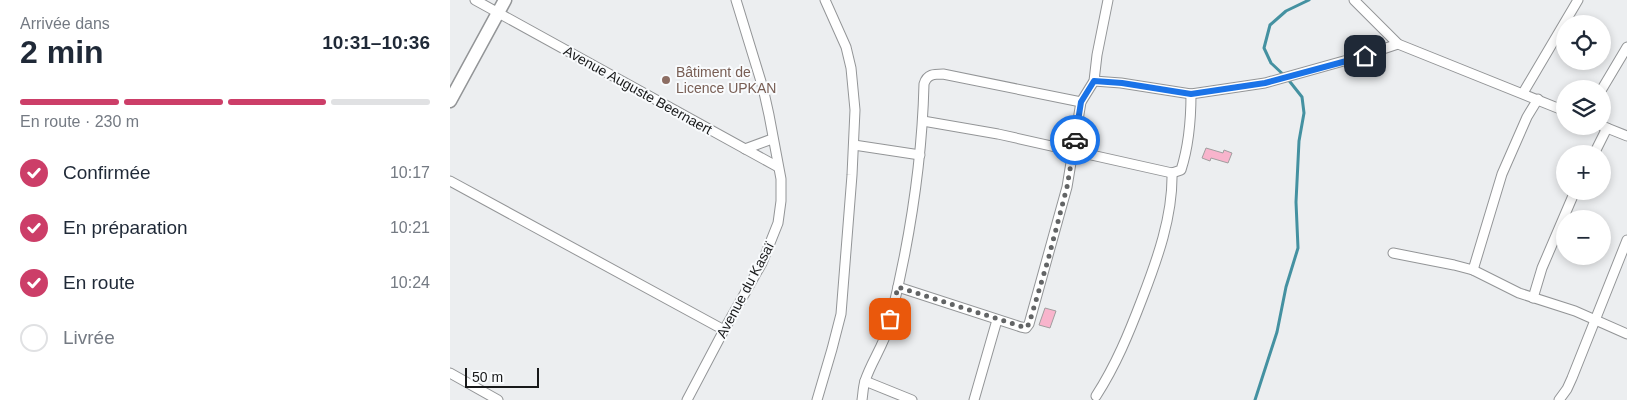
<!DOCTYPE html>
<html lang="fr">
<head>
<meta charset="utf-8">
<style>
  body { margin:0; font-family:Arial,sans-serif; background:#f2f2f3; color:#1f2937; height:100vh; display:flex; flex-direction:column; font-size:19px; white-space:nowrap }
  * { box-sizing:border-box; margin:0 }
  p { font-size:16px; color:#747a83 }
  .icon { flex:none; width:28px; height:28px; fill:none; stroke:currentColor; stroke-width:2; stroke-linecap:round; stroke-linejoin:round }
  .map { position:relative; flex:1; overflow:hidden }
  .details { display:flex; flex-direction:column; background:#fff; width:450px }
  .details>* { flex:none }
  .fabs { position:absolute; left:1106px; top:15px; display:grid; gap:10px }
  .fabs a { display:grid; place-items:center; width:55px; height:55px; border-radius:50%; background:#fff; box-shadow:0 2px 8px #0003; font-size:25px }
  .scale { position:absolute; left:15px; bottom:12px; width:74px; box-sizing:border-box; padding-left:5px; border:2px solid #18191a; border-top:0; font-size:14px; line-height:18px; white-space:nowrap; color:#18191a; -webkit-text-stroke:4px #f9fbfd; paint-order:stroke }
  .pin { position:absolute; display:grid; place-items:center; width:42px; height:42px; color:#fff; margin:-21px; border-radius:10px; box-shadow:0 2px 8px #0006 }
  .courier { position:absolute; display:grid; place-items:center; width:50px; height:50px; margin:-25px; border:4px solid #1a73e8; border-radius:50%; background:#fff; color:#222; box-shadow:0 1px 6px #0007 }
  .summary em { font-style:normal; font-weight:700 }
  .summary div { display:flex; flex-direction:column-reverse }
  .summary { display:flex; align-items:center; justify-content:space-between; height:85px; padding:0 20px }
  h1 { font-size:32px; font-weight:700; line-height:38px }
  .bar { display:grid; grid-template-columns:repeat(4,1fr); gap:8px 5px; align-content:center; height:60px; padding:0 20px }
  .bar i { height:6px; border-radius:4px; background:#e0e1e3 }
  .bar .on { background:#cc3e68 }
  .bar p { grid-column:span 4 }
  ol { padding:0 20px; list-style:none }
  li { display:flex; align-items:center; gap:15px; height:55px }
  li p { margin-inline-start:auto }
  li .icon { padding:5px; border-radius:50%; background:#cc3e68; color:#fff; stroke-width:4 }
  li:last-child { color:#747a83 }
  li i { width:28px; height:28px; border:2px solid #e0e1e3; border-radius:50% }
  main { display:flex; flex:1; min-height:0 }
  .map>svg:first-child { display:block }
  .lines { fill:none; stroke-linecap:round; stroke-linejoin:round }
  .stream { stroke:#4491a1; stroke-width:3 }
  .building { fill:#f8b4cc; stroke:#a19e9f }
  .street-casing { stroke:#939597; stroke-width:11 }
  .secondary-casing { stroke:#939597; stroke-width:15 }
  .street { stroke:#fff; stroke-width:9 }
  .secondary { stroke:#fff; stroke-width:12 }
  .done { stroke:#626465; stroke-width:5; stroke-dasharray:0 9 }
  .route { stroke:#1a73e8; stroke-width:6 }
  .education-dot { fill:#8d6e63; stroke:#f9fbfd; stroke-width:2 }
  .labels { text-anchor:middle; stroke-width:4; stroke-linejoin:round; paint-order:stroke }
  .education-label { font-size:14px; fill:#785e54; stroke:#f9fbfd; text-anchor:start }
  .street-label { font-size:14px; fill:#18191a; stroke:#f9fbfd }
</style>
</head>
<body>
<main>
<section class="details">
<div class="summary"><div><h1>2 min</h1><p>Arrivée dans</p></div><em>10:31–10:36</em></div>
<div class="bar"><i class="on"></i><i class="on"></i><i class="on"></i><i></i><p>En route · 230 m</p></div>
<ol>
<li><svg class="icon" aria-label="check" viewBox="0 0 24 24"><path d="M5 12l5 5 9-10"/></svg>Confirmée<p>10:17</p></li>
<li><svg class="icon" aria-label="check" viewBox="0 0 24 24"><path d="M5 12l5 5 9-10"/></svg>En préparation<p>10:21</p></li>
<li><svg class="icon" aria-label="check" viewBox="0 0 24 24"><path d="M5 12l5 5 9-10"/></svg>En route<p>10:24</p></li>
<li><i></i>Livrée</li>
</ol>
</section>
<div class="map">
<svg width="1177" height="400" viewBox="0 0 1177 400">
  <rect width="100%" height="100%" fill="#eceef0"/>
  <g class="lines">
    <polyline class="stream" points="805,400 827,332 836,287 848,248 846,202 849,141 854,113 852,97 837,78 821,63 814,48 820,25 836,11 859,0"/>
  </g>
  <g class="building">
    <polygon points="756,148 773,153 774,150 782,153 778,163 761,158 760,161 752,158"/>
    <polygon points="595,308 606,311 600,328 589,325"/>
  </g>
  <g class="lines">
    <defs>
      <g id="street">
        <polyline points="25,0 328,167"/>
        <polyline points="904,0 948,44 1115,111"/>
        <polyline points="644,81 671,83 741,94 815,83 915,55 948,44"/>
        <polyline points="1152,89 1177,47"/>
        <polyline points="1073,93 1128,0"/>
        <path d="M473 121 548 134 722 173 731 170C739 145 741 120 741 94"/>
        <polyline points="1152,126 1177,136"/>
        <polyline points="404,145 470,155"/>
        <polyline points="295,149 322,139"/>
        <polyline points="1144,154 1157,128"/>
        <polyline points="0,181 274,330"/>
        <polyline points="943,253 1004,265 1023,270 1069,293 1125,311 1177,334"/>
        <polyline points="1023,270 1052,174 1077,117 1088,99"/>
        <polyline points="448,287 571,327 576,328 579,324 617,187 631,102 644,81 647,55 658,0"/>
        <polyline points="1083,298 1092,268 1125,191"/>
        <polyline points="0,373 48,400"/>
        <polyline points="415,381 462,400"/>
        <path d="M646 396C666 365 679 333 692 299 707 260 723 216 722 173"/>
        <polyline points="237,400 274,330 312,263 328,223 331,201 331,179 319,115 313,88 286,0"/>
        <polyline points="367,400 382,349 391,314 402,175 405,110 401,68 396,47 375,0"/>
        <path d="M412 400C413 394 413 387 415 381 421 362 434 345 439 325 459 245 472 166 474 84 477 74 484 74 493 74L631 102"/>
        <polyline points="524,400 547,320"/>
        <polyline points="1109,400 1117,389 1122,378 1177,240"/>
      </g>
      <polyline id="secondary" points="0,101 55,0"/>
    </defs>
    <use href="#street" class="street-casing"/>
    <use href="#secondary" class="secondary-casing"/>
    <use href="#street" class="street"/>
    <use href="#secondary" class="secondary"/>
  </g>
  <g class="lines">
    <polyline class="done" points="440,319 448,287 576,328 579,324 598,260 617,187 625,140"/>
    <polyline class="route" points="625,140 631,102 644,81 672,83 741,94 815,83 915,56"/>
  </g>
  <circle class="education-dot" cx="216" cy="80" r="5"/>
  <g class="labels">
    <g class="education-label">
      <text x="226" y="77">Bâtiment de<tspan x="226" dy="16">Licence UPKAN</tspan></text>
    </g>
    <g class="street-label">
      <text transform="translate(188 90) rotate(29)" y="5">Avenue Auguste Beernaert</text>
      <text transform="translate(295 290) rotate(-62)" y="5">Avenue du Kasaï</text>
    </g>
  </g>
</svg>
<div class="fabs">
<a><svg class="icon" aria-label="locate" viewBox="0 0 24 24"><circle cx="12" cy="12" r="6"/><path d="M12 2v4M12 18v4M2 12h4M18 12h4"/></svg></a>
<a><svg class="icon" aria-label="layers" viewBox="0 0 24 24"><path d="M12 4l9 5-9 5-9-5zM3 14l9 5 9-5"/></svg></a>
<a>+</a>
<a>−</a>
</div>
<div class="scale">50 m</div>
<div class="pin" style="left:440px;top:319px;background:#ea580c"><svg class="icon" aria-label="bag" viewBox="0 0 24 24"><path d="M5 8h14l-1 12H6zM9 8a3 3 0 0 1 6 0"/></svg></div>
<div class="pin" style="left:915px;top:56px;background:#1f2937"><svg class="icon" aria-label="home" viewBox="0 0 24 24"><path d="M3 11l9-7 9 7M6 9v11h12V9"/></svg></div>
<div class="courier" style="left:625px;top:140px"><svg class="icon" aria-label="car" viewBox="0 0 24 24"><path d="M5 17H2v-5l4-1 3-4h7l3 4 3 1v5h-3M9 17h6M6 11h13"/><circle cx="7" cy="17" r="2"/><circle cx="17" cy="17" r="2"/></svg></div>
</div>
</main>
</body>
</html>
